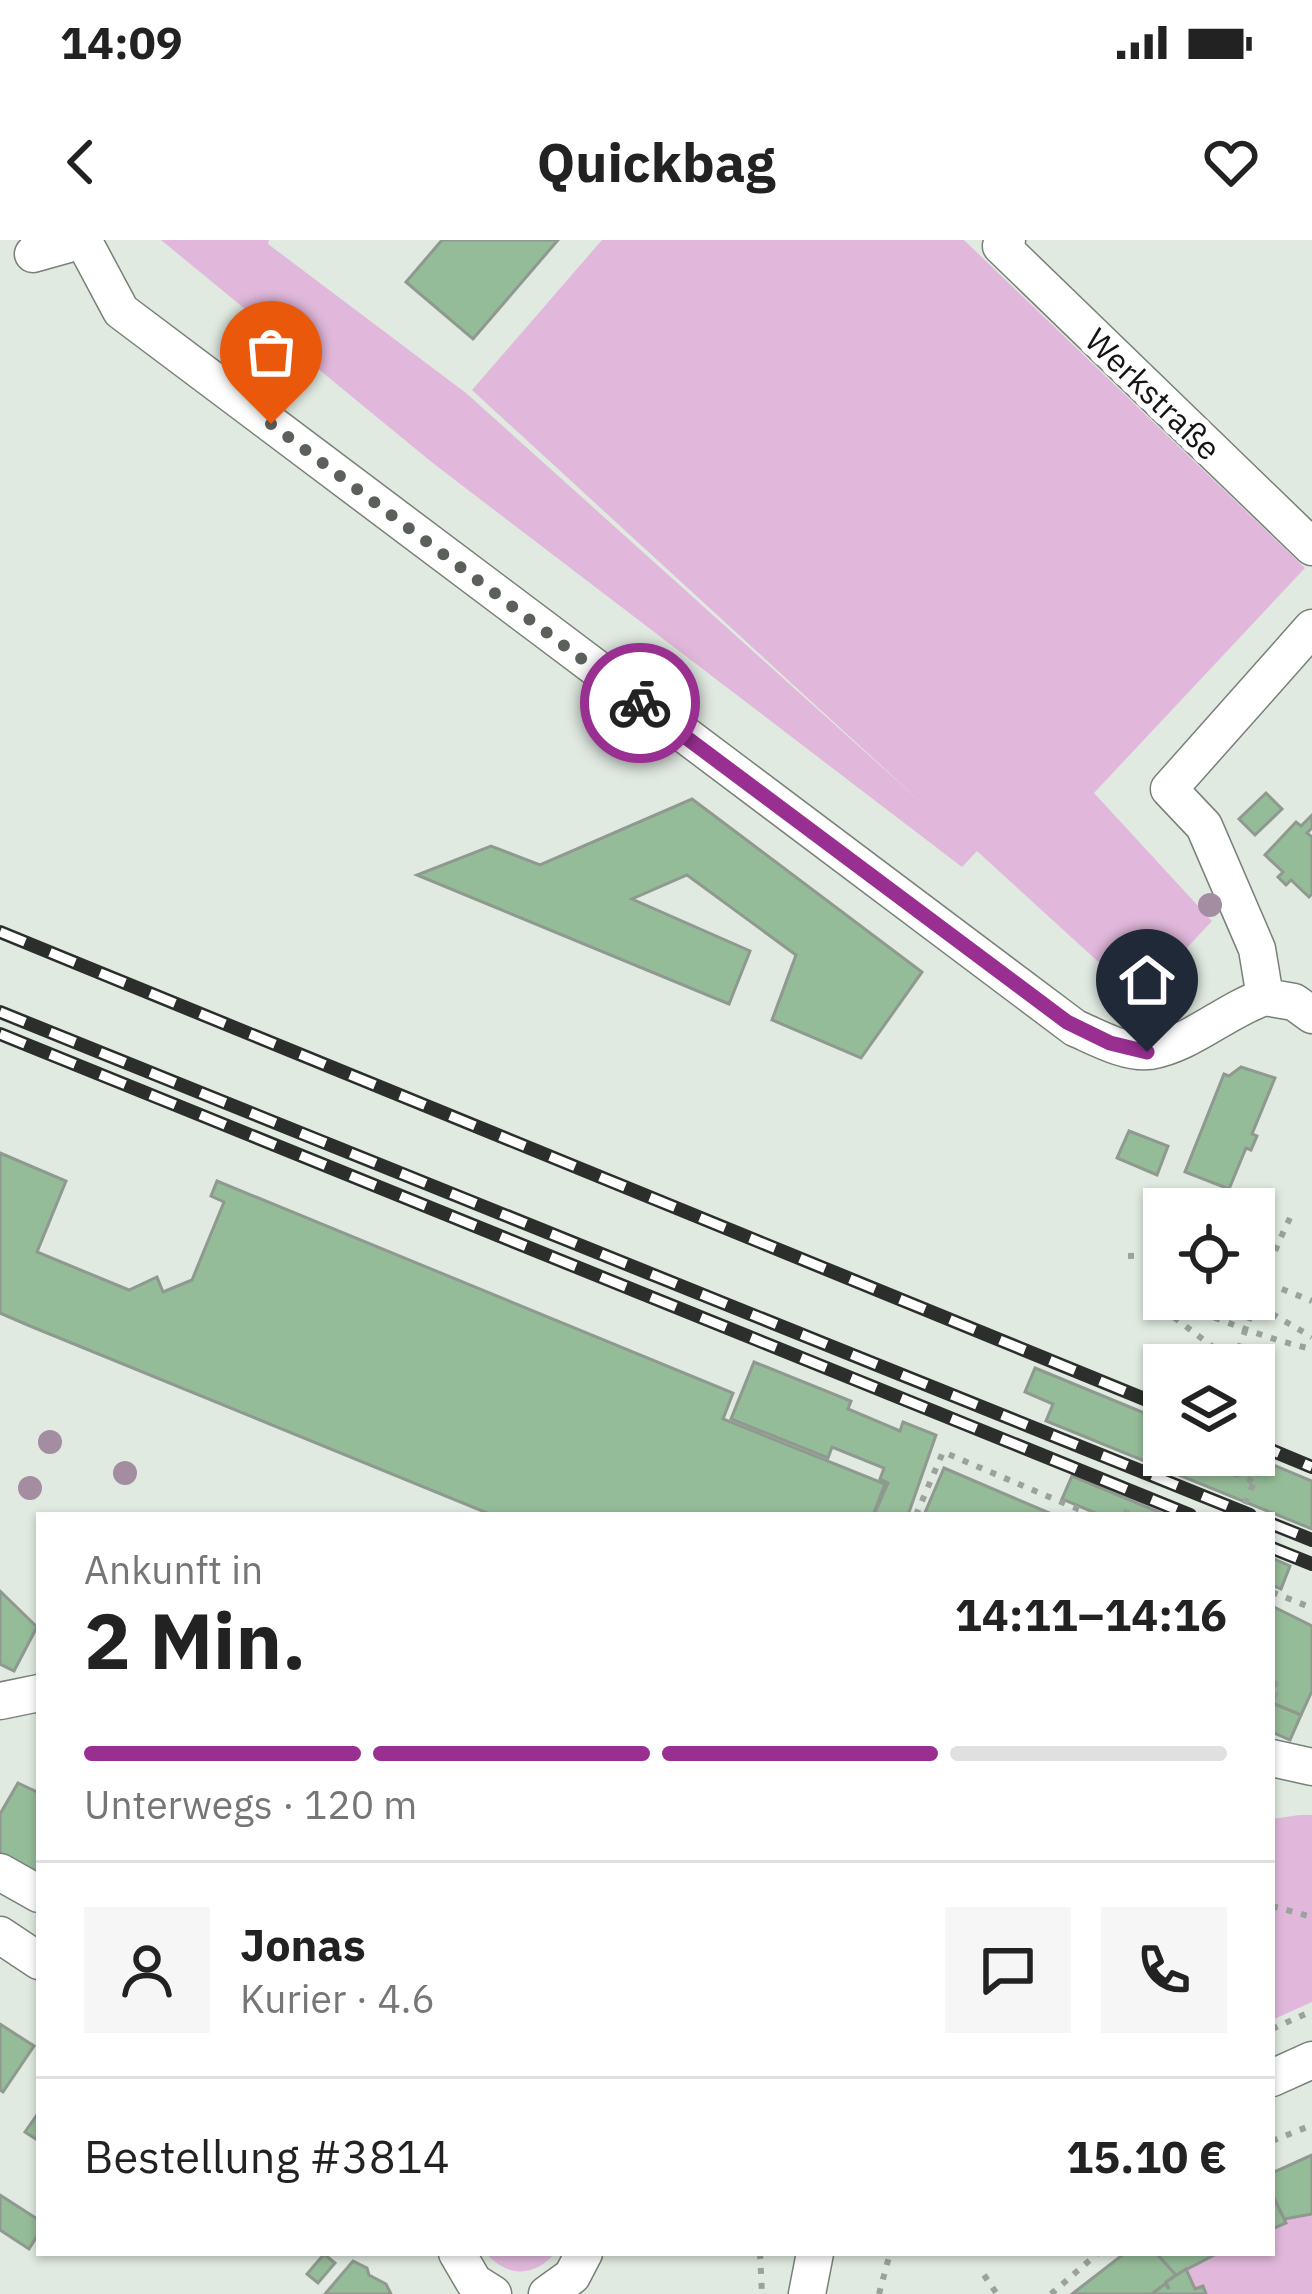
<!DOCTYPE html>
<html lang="de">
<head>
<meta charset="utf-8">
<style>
  body { margin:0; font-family:"IBM Plex Sans",sans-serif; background:#f6f6f6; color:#222; height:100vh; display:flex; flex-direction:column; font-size:45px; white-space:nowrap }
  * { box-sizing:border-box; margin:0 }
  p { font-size:39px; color:#767676 }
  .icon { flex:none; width:66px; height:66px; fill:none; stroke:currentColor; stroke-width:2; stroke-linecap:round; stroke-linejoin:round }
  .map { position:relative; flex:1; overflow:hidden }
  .panel { position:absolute; left:36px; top:1272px; width:1239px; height:744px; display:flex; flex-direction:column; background:#fff; border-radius:0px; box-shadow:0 3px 9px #0004 }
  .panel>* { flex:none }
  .fabs { position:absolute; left:1143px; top:948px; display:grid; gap:24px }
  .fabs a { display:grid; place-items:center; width:132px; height:132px; border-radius:0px; background:#fff; box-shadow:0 3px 9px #0004; font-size:60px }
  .pin { position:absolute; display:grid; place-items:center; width:102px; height:102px; color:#fff; margin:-123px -51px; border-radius:50% 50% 50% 0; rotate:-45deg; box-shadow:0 0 12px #0007 }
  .pin .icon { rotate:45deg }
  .courier { position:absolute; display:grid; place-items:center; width:120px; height:120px; margin:-60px; border:9px solid #992f91; border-radius:50%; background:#fff; color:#222; box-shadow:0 3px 15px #0007 }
  .overview em { font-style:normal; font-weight:700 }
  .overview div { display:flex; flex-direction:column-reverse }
  .overview { display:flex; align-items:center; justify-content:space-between; height:204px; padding:0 48px }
  h1 { font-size:78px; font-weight:700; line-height:90px }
  .bar { display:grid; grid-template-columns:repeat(4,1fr); gap:18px 12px; align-content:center; height:144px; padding:0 48px }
  .bar i { height:15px; border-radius:9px; background:#e0e0e0 }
  .bar .active { background:#992f91 }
  .bar p { grid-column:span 4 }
  .line { display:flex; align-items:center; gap:30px; padding:0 48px; border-top:3px solid #e0e0e0 }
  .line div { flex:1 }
  .round { display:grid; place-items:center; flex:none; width:126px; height:126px; border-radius:0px; background:#f6f6f6 }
  .status { display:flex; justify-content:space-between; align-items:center; height:84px; padding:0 60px; background:#fff; direction:ltr }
  .status svg { height:33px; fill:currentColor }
  header { display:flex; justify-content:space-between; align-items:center; height:156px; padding:0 48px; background:#fff; font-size:54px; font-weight:700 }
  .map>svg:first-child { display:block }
  .green { fill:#e1b8db }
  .building { fill:#95bc98; stroke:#8f998f; stroke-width:3 }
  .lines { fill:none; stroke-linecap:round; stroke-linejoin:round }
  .minor-casing { stroke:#788178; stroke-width:39 }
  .path { stroke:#9aa29b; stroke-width:6; stroke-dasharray:6 9; stroke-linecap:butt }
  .minor { stroke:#fff; stroke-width:36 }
  .rail-casing { stroke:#2b2e2b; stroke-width:14 }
  .rail { stroke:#fff; stroke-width:9; stroke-dasharray:27; stroke-linecap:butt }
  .tree { fill:#a48ca1 }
  .done { stroke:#5b605b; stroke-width:12; stroke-dasharray:0 21.6 }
  .route { stroke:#992f91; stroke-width:15 }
  .labels { text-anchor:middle; stroke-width:12; stroke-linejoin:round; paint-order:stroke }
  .street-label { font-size:33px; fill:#131613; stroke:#fff }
</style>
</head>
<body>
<div class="status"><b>14:09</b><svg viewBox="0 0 49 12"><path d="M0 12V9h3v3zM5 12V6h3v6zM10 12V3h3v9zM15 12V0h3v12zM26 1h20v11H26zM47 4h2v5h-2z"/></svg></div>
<header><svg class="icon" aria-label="back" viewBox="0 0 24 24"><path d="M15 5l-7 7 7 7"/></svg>Quickbag<svg class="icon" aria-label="heart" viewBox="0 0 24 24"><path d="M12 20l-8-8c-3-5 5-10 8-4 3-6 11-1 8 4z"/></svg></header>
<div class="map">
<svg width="1312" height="2054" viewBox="0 0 1312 2054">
  <rect width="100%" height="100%" fill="#e0eae1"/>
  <g class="green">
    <polygon points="161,0 269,0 268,4 466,153 923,564 472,150 602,0 964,0 1305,328 1094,553 1212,681 1139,759 977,611 962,627 434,224"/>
    <polygon points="1299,1575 1312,1575 1312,1762 1272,1780 1272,1579"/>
    <polygon points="1296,1974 1305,1977 1312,1974 1312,2054 1206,2054 1203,2046 1195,2049 1186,2026 1213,2013 1272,2013 1272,1989"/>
    <path d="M486 2013H555C535 2037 507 2038 486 2013Z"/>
  </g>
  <g class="building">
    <polygon points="442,0 558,0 473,99 406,42"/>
    <polygon points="1266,553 1282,569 1255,595 1239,579"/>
    <polygon points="692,559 922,732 861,818 772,780 796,715 687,635 632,659 750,711 729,764 417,635 491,606 540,625"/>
    <polygon points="1312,575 1312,588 1307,593 1312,597 1312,654 1309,657 1291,640 1286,645 1278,637 1283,632 1265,615 1296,582 1301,586"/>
    <polygon points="1241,827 1275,838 1252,894 1257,896 1251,910 1246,908 1229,949 1185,932 1224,834 1229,836"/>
    <polygon points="1129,891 1168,906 1157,935 1117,918"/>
    <polygon points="0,913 66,941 37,1012 129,1050 157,1037 163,1052 192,1040 224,962 211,956 217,941 733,1153 723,1179 885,1244 873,1275 492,1275 30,1086 0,1073"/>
    <polygon points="754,1122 851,1161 848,1169 900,1191 903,1182 936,1195 908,1275 874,1275 888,1243 880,1239 884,1228 832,1207 828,1218 731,1179"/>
    <polygon points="1035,1128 1164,1181 1164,1215 1249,1215 1312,1241 1312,1289 1046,1181 1053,1164 1025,1152"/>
    <polygon points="944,1228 1054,1275 924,1275"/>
    <polygon points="1072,1236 1166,1275 1100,1275 1062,1259"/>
    <polygon points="1272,1318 1290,1326 1281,1349 1272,1345"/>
    <polygon points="0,1351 37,1387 14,1431 0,1424"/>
    <polygon points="1272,1366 1312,1386 1312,1451 1301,1475 1272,1463"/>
    <polygon points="1272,1463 1301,1475 1290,1500 1272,1492"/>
    <polygon points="18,1543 39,1553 39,1637 0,1617 0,1574"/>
    <polygon points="0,1784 34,1806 3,1852 0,1850"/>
    <polygon points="39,1872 39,1901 25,1892"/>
    <polygon points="1312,1915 1312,1974 1284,1979 1272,1954 1272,1933"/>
    <polygon points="1272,1954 1286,1983 1272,1989"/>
    <polygon points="0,1955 39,1980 39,1993 29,2009 0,1990"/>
    <polygon points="1125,2013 1156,2013 1176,2035 1166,2042 1170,2047 1165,2044 1152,2054 1072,2054"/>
    <polygon points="1156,2013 1213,2013 1214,2015 1176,2035"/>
    <polygon points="324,2014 335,2023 318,2043 307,2034"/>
    <polygon points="353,2021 367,2028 369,2035 386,2044 391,2054 325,2054"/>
    <polygon points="1186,2029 1195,2049 1203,2046 1206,2054 1152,2054 1165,2044 1169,2049 1166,2042"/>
  </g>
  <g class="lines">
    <defs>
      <g id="minor">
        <polyline points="1007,0 1001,6 1312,307"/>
        <path d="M33 14 83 0 121 71 1075 788C1096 797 1126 814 1150 811 1191 804 1226 770 1265 757"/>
        <polyline points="1312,388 1169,549 1204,586 1257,709 1265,757 1294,762 1312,775"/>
        <polyline points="0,1461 39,1453"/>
        <polyline points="1272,1518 1312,1527"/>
        <polyline points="0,1632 39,1654"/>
        <polyline points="0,1695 39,1721"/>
        <polyline points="1272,1838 1312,1820"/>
        <polyline points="457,2013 474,2042 493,2054"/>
        <polyline points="547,2054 572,2036 584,2013"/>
        <polyline points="807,2054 815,2013"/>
      </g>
    </defs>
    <use href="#minor" class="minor-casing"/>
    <g class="path">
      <path d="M1290 978C1267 1025 1251 1074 1234 1123L1167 1072 1168 1061C1217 1077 1261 1098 1312 1109"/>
      <polyline points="1128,1016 1164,1015"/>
      <polyline points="1254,1038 1312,1061"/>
      <polyline points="1246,1059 1312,1097"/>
      <polyline points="1206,1221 1254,1242"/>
      <polyline points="1150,1225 1164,1191"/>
      <polyline points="1245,1264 1264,1217"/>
      <polyline points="916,1275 943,1212 1092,1275"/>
      <polyline points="1125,1275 1131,1261"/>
      <polyline points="1163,1275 1163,1274"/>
      <polyline points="1272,1352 1312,1368"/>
      <polyline points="1272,1443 1279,1445 1272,1460"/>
      <polyline points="1272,1666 1312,1677"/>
      <polyline points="1272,1789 1312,1771"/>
      <polyline points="1272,1901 1312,1885"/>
      <polyline points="760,2013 762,2054"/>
      <polyline points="984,2035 997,2054"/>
      <polyline points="879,2054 890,2013"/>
      <polyline points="1051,2054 1098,2013"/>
    </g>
    <use href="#minor" class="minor"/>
    <defs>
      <g id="rail">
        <polyline points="0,692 1164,1167"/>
        <polyline points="0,772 1250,1275"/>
        <polyline points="0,794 1190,1275"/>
        <polyline points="1254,1203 1312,1227"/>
        <polyline points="1272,1284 1312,1300"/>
        <polyline points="1272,1308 1312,1324"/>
      </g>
    </defs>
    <use href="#rail" class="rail-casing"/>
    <use href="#rail" class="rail"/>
  </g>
  <g class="tree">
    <circle cx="1210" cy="665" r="12"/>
    <circle cx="50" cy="1202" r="12"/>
    <circle cx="125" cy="1233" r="12"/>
    <circle cx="30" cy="1248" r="12"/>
  </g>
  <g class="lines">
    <polyline class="done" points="271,184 640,463"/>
    <polyline class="route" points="640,463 1067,782 1110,803 1147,812"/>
  </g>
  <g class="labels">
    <g class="street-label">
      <text transform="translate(1153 154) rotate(44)" y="12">Werkstraße</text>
    </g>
  </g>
</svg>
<div class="fabs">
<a><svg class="icon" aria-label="locate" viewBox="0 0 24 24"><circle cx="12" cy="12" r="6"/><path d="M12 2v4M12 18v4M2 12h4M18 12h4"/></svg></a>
<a><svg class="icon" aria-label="layers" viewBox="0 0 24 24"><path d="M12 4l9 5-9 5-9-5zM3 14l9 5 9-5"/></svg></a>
</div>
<div class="pin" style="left:271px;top:184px;background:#ea580c"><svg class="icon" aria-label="bag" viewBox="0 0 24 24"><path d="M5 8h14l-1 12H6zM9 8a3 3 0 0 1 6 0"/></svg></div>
<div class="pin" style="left:1147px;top:812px;background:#1f2937"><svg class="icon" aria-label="home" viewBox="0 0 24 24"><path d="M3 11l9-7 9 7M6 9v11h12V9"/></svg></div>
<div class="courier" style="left:640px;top:463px"><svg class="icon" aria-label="bike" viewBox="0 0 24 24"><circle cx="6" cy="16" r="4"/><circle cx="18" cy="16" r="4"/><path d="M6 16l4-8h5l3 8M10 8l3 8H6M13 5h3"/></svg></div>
<section class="panel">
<div class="overview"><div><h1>2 Min.</h1><p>Ankunft in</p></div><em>14:11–14:16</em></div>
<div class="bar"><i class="active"></i><i class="active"></i><i class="active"></i><i></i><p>Unterwegs · 120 m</p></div>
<div class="line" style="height:216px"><a class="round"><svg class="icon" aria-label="person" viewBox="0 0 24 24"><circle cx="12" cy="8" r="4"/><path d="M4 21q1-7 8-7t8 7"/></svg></a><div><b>Jonas</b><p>Kurier · 4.6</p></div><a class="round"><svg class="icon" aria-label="chat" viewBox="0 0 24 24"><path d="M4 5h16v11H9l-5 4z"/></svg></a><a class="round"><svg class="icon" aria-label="phone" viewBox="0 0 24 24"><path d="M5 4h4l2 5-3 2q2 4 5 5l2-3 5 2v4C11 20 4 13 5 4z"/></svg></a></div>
<div class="line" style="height:156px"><div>Bestellung #3814</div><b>15.10 €</b></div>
</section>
</div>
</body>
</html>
